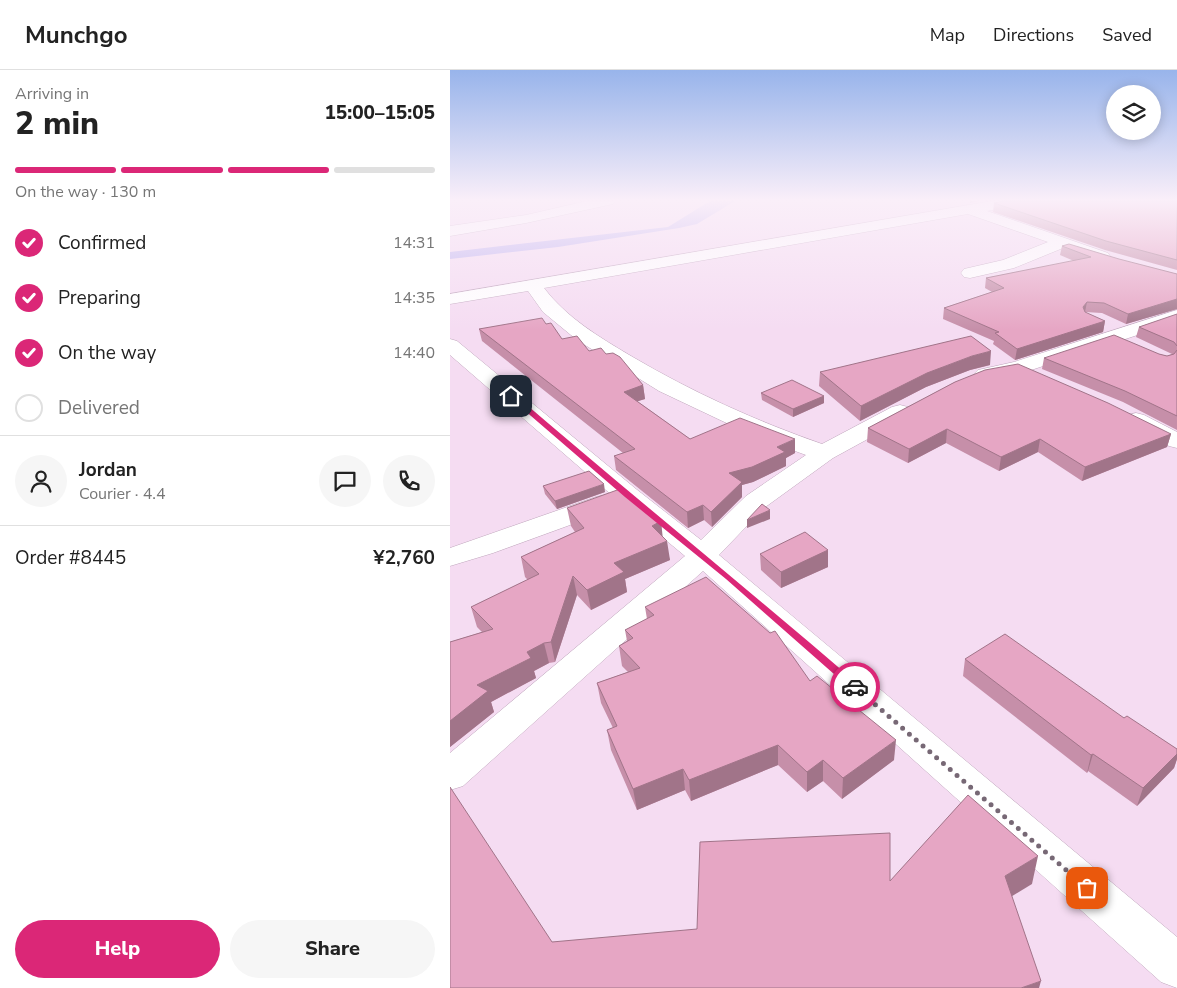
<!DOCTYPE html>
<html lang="en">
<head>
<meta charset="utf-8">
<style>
  body { margin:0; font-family:"Nunito Sans",sans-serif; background:#f6f6f6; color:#222; height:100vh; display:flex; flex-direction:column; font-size:19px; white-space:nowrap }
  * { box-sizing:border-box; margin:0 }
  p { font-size:16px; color:#767676 }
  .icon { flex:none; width:28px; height:28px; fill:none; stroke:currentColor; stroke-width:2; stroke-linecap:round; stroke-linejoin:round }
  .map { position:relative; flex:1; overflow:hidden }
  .details { display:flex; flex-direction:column; background:#fff; width:450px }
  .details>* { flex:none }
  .controls { position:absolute; left:656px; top:15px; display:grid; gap:10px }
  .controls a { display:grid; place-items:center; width:55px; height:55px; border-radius:50%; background:#fff; box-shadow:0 2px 12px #0003; font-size:25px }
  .pin { position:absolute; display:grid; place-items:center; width:42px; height:42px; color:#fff; margin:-21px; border-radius:10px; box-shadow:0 2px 8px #0006 }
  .courier { position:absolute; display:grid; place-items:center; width:50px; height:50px; margin:-25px; border:4px solid #db2777; border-radius:50%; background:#fff; color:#222; box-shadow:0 1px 6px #0007 }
  .summary em { font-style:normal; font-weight:800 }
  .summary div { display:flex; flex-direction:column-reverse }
  .summary { display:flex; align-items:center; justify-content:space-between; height:85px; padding:0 15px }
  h1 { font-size:32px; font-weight:800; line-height:38px }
  .bar { display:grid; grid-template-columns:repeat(4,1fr); gap:8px 5px; align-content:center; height:60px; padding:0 15px }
  .bar i { height:6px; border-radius:4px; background:#e0e0e0 }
  .bar .on { background:#db2777 }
  .bar p { grid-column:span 4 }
  .line { display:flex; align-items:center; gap:12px; padding:0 15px; border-top:1px solid #e0e0e0 }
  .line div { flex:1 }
  .round { display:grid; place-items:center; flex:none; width:52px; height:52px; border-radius:26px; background:#f6f6f6 }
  ol { padding:0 15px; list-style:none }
  li { display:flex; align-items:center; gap:15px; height:55px }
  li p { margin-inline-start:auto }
  li .icon { padding:5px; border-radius:50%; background:#db2777; color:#fff; stroke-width:4 }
  li:last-child { color:#767676 }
  li i { width:28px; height:28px; border:2px solid #e0e0e0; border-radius:50% }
  .cta { display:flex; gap:10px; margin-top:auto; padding:10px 15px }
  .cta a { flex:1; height:58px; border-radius:30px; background:#db2777; color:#fff; font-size:20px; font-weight:800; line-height:58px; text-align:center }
  .cta a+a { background:#f6f6f6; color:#222 }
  header { display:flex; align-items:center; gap:30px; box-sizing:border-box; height:70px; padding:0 25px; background:#fff; border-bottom:1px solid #e0e0e0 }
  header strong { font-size:24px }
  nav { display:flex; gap:28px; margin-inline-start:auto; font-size:18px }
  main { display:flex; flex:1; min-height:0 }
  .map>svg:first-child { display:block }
  .water { fill:#c0b4f0 }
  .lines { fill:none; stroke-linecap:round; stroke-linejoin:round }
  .minor-casing { stroke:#bfa6bc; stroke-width:1 }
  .tertiary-casing { stroke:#bfa6bc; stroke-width:1 }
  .minor { fill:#fff; fill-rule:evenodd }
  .tertiary { fill:#fff; fill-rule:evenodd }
  .wall { fill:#c68fa9 }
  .shaded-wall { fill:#a17489 }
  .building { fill:#e6a6c4; stroke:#a17489 }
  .route { fill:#db2777 }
  .done { stroke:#776875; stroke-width:5; stroke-dasharray:0 9 }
</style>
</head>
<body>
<header>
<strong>Munchgo</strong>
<nav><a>Map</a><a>Directions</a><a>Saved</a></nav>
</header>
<main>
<section class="details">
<div class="summary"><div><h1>2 min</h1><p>Arriving in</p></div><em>15:00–15:05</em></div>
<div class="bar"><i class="on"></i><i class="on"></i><i class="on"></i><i></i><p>On the way · 130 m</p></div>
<ol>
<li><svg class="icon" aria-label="check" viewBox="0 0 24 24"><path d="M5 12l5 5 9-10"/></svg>Confirmed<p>14:31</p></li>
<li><svg class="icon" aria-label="check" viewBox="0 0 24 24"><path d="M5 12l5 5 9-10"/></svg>Preparing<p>14:35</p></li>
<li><svg class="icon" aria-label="check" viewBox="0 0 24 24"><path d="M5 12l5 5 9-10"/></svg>On the way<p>14:40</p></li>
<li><i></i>Delivered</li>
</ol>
<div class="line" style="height:90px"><a class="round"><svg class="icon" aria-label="person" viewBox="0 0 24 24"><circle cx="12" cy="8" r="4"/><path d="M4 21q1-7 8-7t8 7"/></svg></a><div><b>Jordan</b><p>Courier · 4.4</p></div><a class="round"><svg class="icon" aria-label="chat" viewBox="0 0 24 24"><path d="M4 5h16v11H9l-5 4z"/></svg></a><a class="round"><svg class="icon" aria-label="phone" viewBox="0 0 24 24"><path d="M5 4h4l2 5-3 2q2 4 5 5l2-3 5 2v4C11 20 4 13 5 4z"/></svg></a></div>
<div class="line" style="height:65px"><div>Order #8445</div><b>¥2,760</b></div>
<div class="cta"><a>Help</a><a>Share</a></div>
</section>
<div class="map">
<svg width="727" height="918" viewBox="0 0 727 918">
  <rect width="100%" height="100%" fill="#f5dcf2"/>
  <polygon class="water" points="260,131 285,131 247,154 229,158 108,177 0,189 0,182 218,157"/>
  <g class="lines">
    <defs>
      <g id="minor">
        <path d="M542 131H575L568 135 537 141 658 183 660 186 658 189 652 191 613 178 564 198 520 208 514 207 511 203 514 199 553 190 598 172 518 144 94 218C117 248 149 267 181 286 242 322 306 351 372 374L442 337 450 335 458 337 461 342 458 347 383 388 314 438 269 485 727 867V918L711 912 253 501 13 716 0 720V683L235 486 165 428 168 433 164 439 43 483 0 496V478L146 427 155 425 164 427 0 285V269L7 271 186 419 251 470 296 426 356 385 304 366 209 321 127 270 93 242 78 221 0 234V224Z"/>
        <polygon points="727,240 727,252 575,302 535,310 528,308 524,304 528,300 564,292"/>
        <polygon points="686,343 694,345 727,362 727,378 719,376 678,355 674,350 678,345"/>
      </g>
      <polygon id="tertiary" points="137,131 165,131 163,134 76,153 0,166 0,156 76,145"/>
    </defs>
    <use href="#minor" class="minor-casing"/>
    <use href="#tertiary" class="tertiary-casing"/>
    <use href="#minor" class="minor"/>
    <use href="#tertiary" class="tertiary"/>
  </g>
  <g class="wall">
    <polygon points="727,131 727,200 655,180 543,142 544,133"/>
    <polygon points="612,176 727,204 727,239 676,254 652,243 635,242 655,251 653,262 565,290 543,274 544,271 493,249 494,238 542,222 535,218 536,208 624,191 610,185"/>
    <polygon points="727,244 727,360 673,332 592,299 594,288 709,284 717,286 722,284 686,267 689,257"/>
    <polygon points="96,254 112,269 139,281 156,284 193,315 195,329 187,331 240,369 345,383 336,388 336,396 303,412 292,415 292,427 262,457 254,450 238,458 166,400 164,386 173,383 32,271 29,259"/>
    <polygon points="540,295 520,300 476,317 410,351 369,316 370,302"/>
    <polygon points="505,312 721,364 717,377 632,411 588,382 549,401 496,373 458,393 417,372 418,358"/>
    <polygon points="311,323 374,326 374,333 343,347 312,330"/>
    <polygon points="93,416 155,422 107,439 95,424"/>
    <polygon points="117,438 211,451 212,466 220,490 175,509 177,522 141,540 127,525 105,592 99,593 84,601 86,608 41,632 44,642 0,677 0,572 32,562 27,557 21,537 78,510 75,507 71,487 125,462 121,456"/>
    <polygon points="378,480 378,497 331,518 311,500 310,484"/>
    <polygon points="195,537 360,611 444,690 392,729 373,711 357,722 328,695 241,731 235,720 187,740 161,680 157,660 163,658 151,633 147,613 178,602 172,596 169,576 177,571 175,560 197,549"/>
    <polygon points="515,589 674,648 727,679 727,689 724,698 687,736 638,701 637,703 513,606"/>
  </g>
  <g class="shaded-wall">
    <polygon points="520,131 529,131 520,133"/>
    <polygon points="727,229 727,239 676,254 678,244"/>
    <polygon points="637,232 635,242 633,237"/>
    <polygon points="655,251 653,262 565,290 567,279"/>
    <polygon points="541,281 540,295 520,300 476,317 410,351 411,336 477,303 522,286"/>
    <polygon points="193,315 195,329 176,335 174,322"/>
    <polygon points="374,326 374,333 343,347 343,339"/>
    <polygon points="497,359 496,373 458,393 459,379"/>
    <polygon points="721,364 717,377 632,411 635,397"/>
    <polygon points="345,369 345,383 336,388 336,396 303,412 292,415 292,427 262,457 261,442 279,403 327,377"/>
    <polygon points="590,369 588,382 549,401 551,387"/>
    <polygon points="154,414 155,422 107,439 105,431"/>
    <polygon points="253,435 254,450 238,458 237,442"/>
    <polygon points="320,440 320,449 297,458 297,450"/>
    <polygon points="211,451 213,470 202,456"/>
    <polygon points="217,471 220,490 175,509 177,522 141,540 137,520 164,493"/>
    <polygon points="378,480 378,497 331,518 331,502"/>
    <polygon points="123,506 127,525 105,592 101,572"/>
    <polygon points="94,573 99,593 84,601 86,608 41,632 44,642 0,677 0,651 27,615 77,582"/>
    <polygon points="446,670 444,690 392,729 393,708"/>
    <polygon points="328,675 328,695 241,731 239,710"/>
    <polygon points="643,684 638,701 637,703 641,685"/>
    <polygon points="727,684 727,689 724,698 687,736 693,718"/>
    <polygon points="373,690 373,711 357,722 357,702"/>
    <polygon points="233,699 235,720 187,740 183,719"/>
    <polygon points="588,786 582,814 549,834 555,806"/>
    <polygon points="591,911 589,918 571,918"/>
  </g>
  <g class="building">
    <polygon points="554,131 727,131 727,190 656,171 544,133"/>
    <polygon points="619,174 669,189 727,204 727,229 678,244 654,233 637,232 633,237 635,242 655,251 567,279 545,263 549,262 494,238 554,218 536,208 641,187 612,176"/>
    <polygon points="727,244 727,276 724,272 689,257"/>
    <polygon points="92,248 96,254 101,253 112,269 127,266 139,281 151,278 156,284 163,283 170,287 193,315 174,322 240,369 290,348 345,369 327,377 335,382 302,397 279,403 292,412 261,442 253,435 237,442 164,386 185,379 29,259"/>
    <polygon points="664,265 709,284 717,286 724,284 727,280 727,346 675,321 594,288"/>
    <polygon points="521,266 541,281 522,286 477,303 411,336 370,302"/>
    <polygon points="568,294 658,333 721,364 635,397 590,369 551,387 497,359 459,379 418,358 505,312 535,300"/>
    <polygon points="342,310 374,326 343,339 311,323"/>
    <polygon points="139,401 154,414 105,431 93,416"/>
    <polygon points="170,419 211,451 202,456 217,471 164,493 174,502 137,520 123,506 101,572 94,573 77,582 81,588 27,615 38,621 0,651 0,572 43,559 21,537 89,504 71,487 134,458 117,438"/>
    <polygon points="312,434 320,440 297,450"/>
    <polygon points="355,462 378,480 331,502 310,484"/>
    <polygon points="256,507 320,563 325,561 360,611 367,606 446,670 393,708 373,690 357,702 328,675 239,710 233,699 183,719 157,660 167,656 147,613 190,598 169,576 183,568 175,560 204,545 195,537"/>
    <polygon points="555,564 674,648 677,646 727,679 727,684 693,718 643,684 641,685 515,589"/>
    <polygon points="0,717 102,872 247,859 250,772 440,763 440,811 518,725 588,786 555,806 591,911 571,918 0,918"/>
  </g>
  <linearGradient id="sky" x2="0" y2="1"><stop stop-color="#98b4eb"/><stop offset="0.5" stop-color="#faeff9"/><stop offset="1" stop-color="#faeff9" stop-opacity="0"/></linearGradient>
  <rect width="727" height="260" fill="url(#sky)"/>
  <path class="route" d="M59 324H64C178 422 294 516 408 614V619H401L276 509 175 427 59 327Z"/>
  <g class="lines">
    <polyline class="done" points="405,617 637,818"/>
  </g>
</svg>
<div class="controls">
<a><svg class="icon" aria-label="layers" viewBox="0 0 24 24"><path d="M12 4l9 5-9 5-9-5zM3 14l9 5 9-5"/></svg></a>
</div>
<div class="pin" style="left:637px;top:818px;background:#ea580c"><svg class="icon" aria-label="bag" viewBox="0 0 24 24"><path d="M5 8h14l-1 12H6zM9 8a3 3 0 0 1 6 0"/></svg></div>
<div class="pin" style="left:61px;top:326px;background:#1f2937"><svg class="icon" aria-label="home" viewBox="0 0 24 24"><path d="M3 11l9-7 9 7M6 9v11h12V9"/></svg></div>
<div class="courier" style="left:405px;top:617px"><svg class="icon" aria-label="car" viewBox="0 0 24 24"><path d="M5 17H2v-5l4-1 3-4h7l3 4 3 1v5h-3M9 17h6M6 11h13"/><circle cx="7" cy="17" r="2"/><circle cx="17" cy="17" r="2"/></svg></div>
</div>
</main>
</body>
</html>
